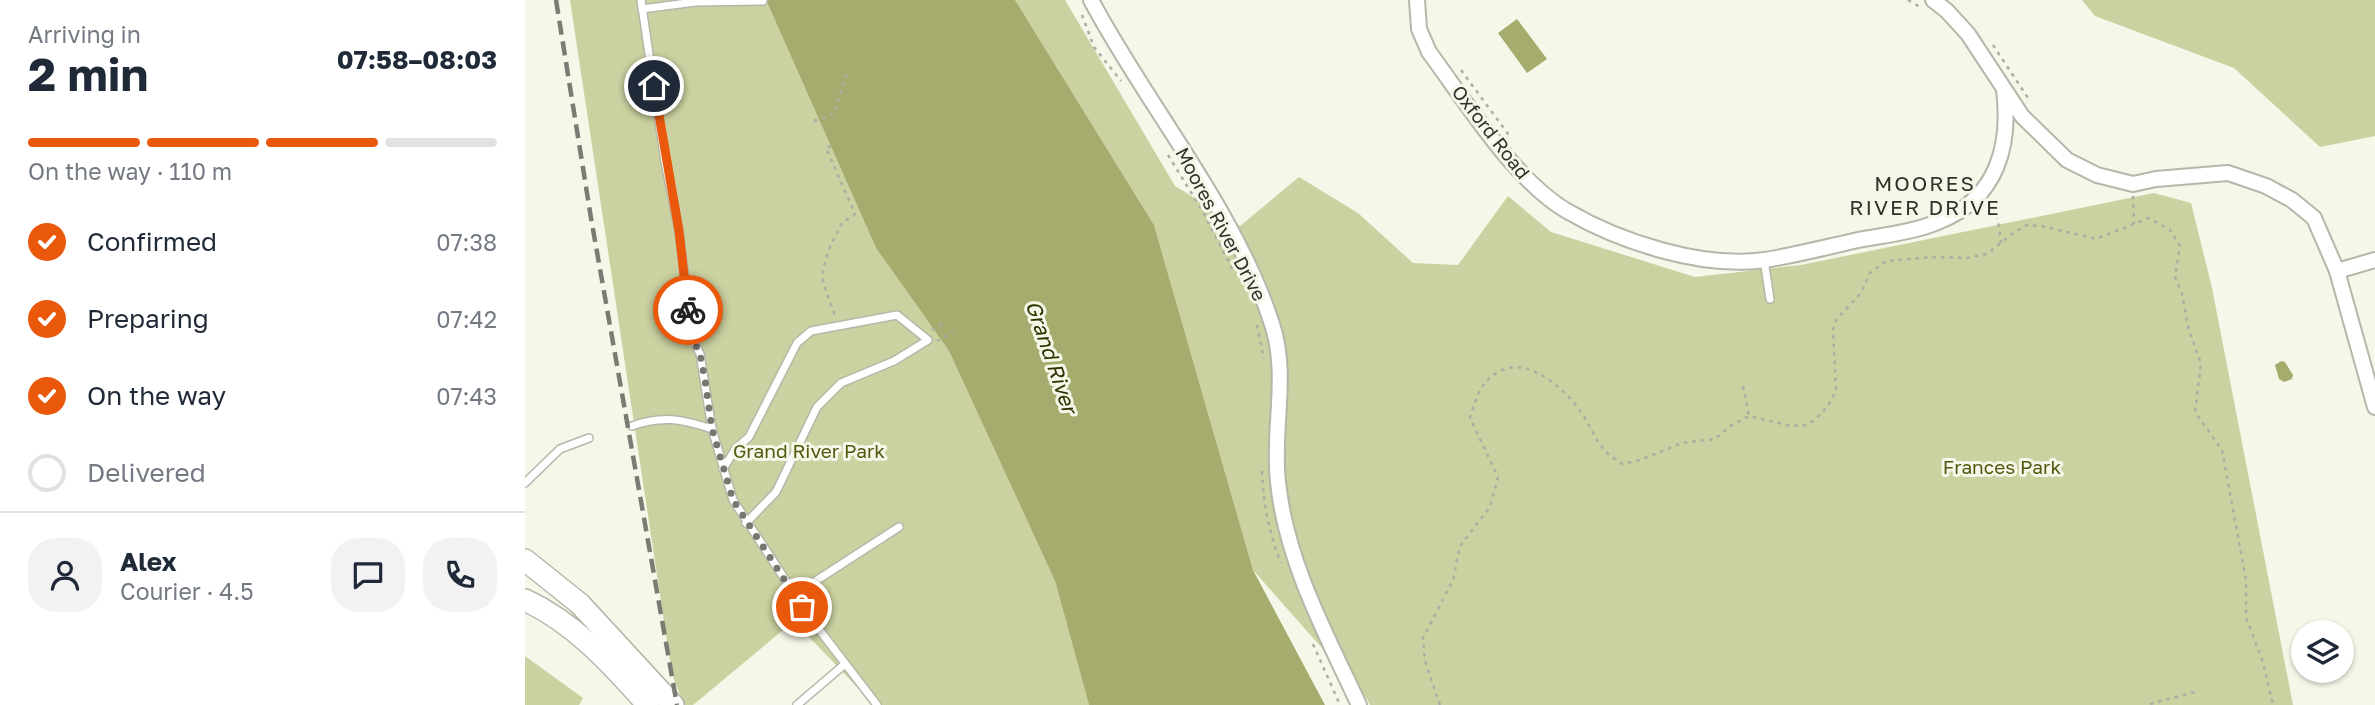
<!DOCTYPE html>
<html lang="en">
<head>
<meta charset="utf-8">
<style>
  body { margin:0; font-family:"Golos Text",sans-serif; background:#f2f2f3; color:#1f2937; height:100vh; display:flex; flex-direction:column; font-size:26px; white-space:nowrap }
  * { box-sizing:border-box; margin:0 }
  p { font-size:23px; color:#747a83 }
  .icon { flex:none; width:38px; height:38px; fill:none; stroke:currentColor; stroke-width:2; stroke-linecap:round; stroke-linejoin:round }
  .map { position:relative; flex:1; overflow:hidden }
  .side { display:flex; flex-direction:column; background:#fff; width:525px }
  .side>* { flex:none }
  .buttons { position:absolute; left:1766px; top:620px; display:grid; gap:14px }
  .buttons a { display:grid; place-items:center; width:63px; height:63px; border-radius:50%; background:#fff; box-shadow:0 2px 5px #0004; font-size:35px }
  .pin { position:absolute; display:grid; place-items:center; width:60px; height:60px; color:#fff; margin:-30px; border:4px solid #fff; border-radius:50%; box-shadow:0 2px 7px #0007 }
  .courier { position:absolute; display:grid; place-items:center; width:70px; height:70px; margin:-35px; border:5px solid #ea580c; border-radius:50%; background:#fff; color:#222; box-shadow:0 2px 9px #0007 }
  .head em { font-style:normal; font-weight:700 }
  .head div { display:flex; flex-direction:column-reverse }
  .head { display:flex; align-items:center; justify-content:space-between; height:119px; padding:0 28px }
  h1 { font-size:46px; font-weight:700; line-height:52px }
  .bar { display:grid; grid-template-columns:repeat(4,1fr); gap:10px 7px; align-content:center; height:84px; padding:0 28px }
  .bar i { height:9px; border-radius:5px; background:#e0e1e3 }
  .bar .active { background:#ea580c }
  .bar p { grid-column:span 4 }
  .line { display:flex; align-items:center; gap:18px; padding:0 28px; border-top:2px solid #e0e1e3 }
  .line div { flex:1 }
  .round { display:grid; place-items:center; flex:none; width:74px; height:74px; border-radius:28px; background:#f2f2f3 }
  ol { padding:0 28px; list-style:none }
  li { display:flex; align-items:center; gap:21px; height:77px }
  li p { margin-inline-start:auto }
  li .icon { padding:7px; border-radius:50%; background:#ea580c; color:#fff; stroke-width:4 }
  li:last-child { color:#747a83 }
  li i { width:38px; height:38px; border:4px solid #e0e1e3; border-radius:50% }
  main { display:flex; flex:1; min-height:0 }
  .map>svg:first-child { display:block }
  .green { fill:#cbd1a0 }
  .water { fill:#a5ac6d }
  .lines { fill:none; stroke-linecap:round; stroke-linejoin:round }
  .lane-casing { stroke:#b5b7a9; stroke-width:10 }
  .street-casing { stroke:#b5b7a9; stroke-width:18 }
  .secondary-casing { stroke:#b5b7a9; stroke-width:24 }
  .path { stroke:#acaea2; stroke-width:2.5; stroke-dasharray:3.5 5; stroke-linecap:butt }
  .lane { stroke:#fff; stroke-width:7 }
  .street { stroke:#fff; stroke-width:14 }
  .secondary { stroke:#fff; stroke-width:21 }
  .rail { stroke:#7a7b72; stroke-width:4.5; stroke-dasharray:14 7; stroke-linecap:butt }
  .done { stroke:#76776e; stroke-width:7; stroke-dasharray:0 12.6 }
  .route { stroke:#ea580c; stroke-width:9 }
  .labels { text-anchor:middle; stroke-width:6; stroke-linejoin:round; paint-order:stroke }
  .street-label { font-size:19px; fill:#31322c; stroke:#f5f7e8 }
  .park-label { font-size:19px; fill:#53580e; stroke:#f5f7e8 }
  .neighbourhood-label { font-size:21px; letter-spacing:2px; fill:#31322c; stroke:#f5f7e8 }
  .water-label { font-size:21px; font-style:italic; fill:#303300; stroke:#f5f7e8 }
</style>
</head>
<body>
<main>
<section class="side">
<div class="head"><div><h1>2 min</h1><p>Arriving in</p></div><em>07:58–08:03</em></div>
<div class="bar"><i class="active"></i><i class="active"></i><i class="active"></i><i></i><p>On the way · 110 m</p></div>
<ol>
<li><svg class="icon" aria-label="check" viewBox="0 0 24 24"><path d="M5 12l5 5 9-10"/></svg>Confirmed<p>07:38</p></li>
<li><svg class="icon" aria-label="check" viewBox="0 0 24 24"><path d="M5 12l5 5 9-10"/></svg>Preparing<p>07:42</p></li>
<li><svg class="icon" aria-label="check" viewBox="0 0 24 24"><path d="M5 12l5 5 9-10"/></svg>On the way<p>07:43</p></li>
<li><i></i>Delivered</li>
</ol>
<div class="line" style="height:126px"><a class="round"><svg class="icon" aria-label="person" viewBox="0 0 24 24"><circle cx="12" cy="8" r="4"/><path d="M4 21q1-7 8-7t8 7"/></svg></a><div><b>Alex</b><p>Courier · 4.5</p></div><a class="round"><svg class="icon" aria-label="chat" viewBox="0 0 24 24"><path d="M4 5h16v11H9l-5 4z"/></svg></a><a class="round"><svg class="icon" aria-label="phone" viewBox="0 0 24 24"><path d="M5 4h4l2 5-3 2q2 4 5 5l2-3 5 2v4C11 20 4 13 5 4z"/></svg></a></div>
</section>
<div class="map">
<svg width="1850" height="705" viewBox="0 0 1850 705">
  <rect width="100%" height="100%" fill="#f5f7e8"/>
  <g class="green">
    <polygon points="45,0 241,0 351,248 424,351 530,581 564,705 349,705 269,621 168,705 159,705 147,674"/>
    <polygon points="490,0 540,0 650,186 715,226 774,177 833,213 888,263 933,265 983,196 1026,232 1170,277 1276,265 1629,193 1666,203 1687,288 1768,705 845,705 842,699 728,570 629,225"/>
    <polygon points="1557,0 1850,0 1850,136 1795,147 1709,68 1570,16"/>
    <polygon points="0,656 58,698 54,705 0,705"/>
  </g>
  <g class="water">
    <polygon points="241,0 490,0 629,225 728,570 800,705 564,705 530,581 424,351 351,248"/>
    <polygon points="992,19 1022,59 1002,73 973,33"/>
    <polygon points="1756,361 1760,362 1768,375 1767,379 1759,382 1754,379 1750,365"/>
  </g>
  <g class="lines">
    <defs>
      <g id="lane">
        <polyline points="116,0 140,162 154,231 167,337 175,354 187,429 208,500 286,619 352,705"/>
        <polyline points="117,9 170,2 238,1"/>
        <polyline points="1239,260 1245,299"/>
        <path d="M107 426C137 415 157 419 187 429"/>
        <polyline points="198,469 211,448 224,437 272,343 286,331 372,315 403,340 369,361 316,383 292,407 251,492 221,523"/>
        <polyline points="0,483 35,449 64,438"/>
        <polyline points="269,595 374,527"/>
        <polyline points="272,705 320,664"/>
      </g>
      <g id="street">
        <path d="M566 0C622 106 710 209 747 324 764 375 747 429 753 482 761 561 801 634 834 705"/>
        <path d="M892 0 894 29 904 52C941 102 989 180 1042 211 1095 242 1178 269 1240 260 1271 255 1302 247 1333 240 1360 235 1390 232 1415 221 1472 198 1486 146 1479 90"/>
        <polyline points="1408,0 1422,11 1443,34 1497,116 1542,160 1572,175 1608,184 1631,179 1703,173 1741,186 1767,200 1789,218 1812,271 1850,407"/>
        <polyline points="1812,271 1850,260"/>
      </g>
      <g id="secondary">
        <polyline points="0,560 55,604 148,705"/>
        <path d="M0 600C50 623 87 665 123 705"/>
      </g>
    </defs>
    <use href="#lane" class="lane-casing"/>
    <use href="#street" class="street-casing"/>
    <use href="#secondary" class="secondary-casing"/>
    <g class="path">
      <polyline points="1383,0 1395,7"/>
      <polyline points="557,15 569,47 596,81"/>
      <polyline points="1468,45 1505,101"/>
      <polyline points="936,70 986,138"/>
      <polyline points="289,121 310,113 321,74"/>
      <polyline points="306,146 301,148 330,214 317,223 304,249 298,270 298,283 311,318"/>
      <polyline points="643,155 678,212 710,274"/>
      <polyline points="1608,196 1609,224"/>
      <polyline points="1466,199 1473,220 1476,243"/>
      <polyline points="732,325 739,359"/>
      <polyline points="407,330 421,322"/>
      <polyline points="412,341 428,332"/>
      <polyline points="1218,386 1224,416"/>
      <path d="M737 471C738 503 744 533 756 563"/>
      <polyline points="788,644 815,705"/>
      <polyline points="1625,704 1670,692"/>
      <path d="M915 705 900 661 898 638 928 580 935 546 965 507 973 477 945 418C952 396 956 378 980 369 1008 359 1044 393 1058 415 1073 438 1071 449 1098 464L1115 460 1157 443 1190 439 1207 425 1224 416 1266 426 1281 425 1291 419 1302 407 1311 391 1308 330 1311 320 1336 293 1345 273 1361 261 1407 257 1441 258 1462 254 1488 233 1502 225 1517 226 1571 239 1624 218 1645 230 1655 246 1650 277 1657 294 1663 327 1676 364 1670 412 1697 450 1721 580V617L1738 662 1748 705"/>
    </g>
    <use href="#lane" class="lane"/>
    <use href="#street" class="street"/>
    <use href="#secondary" class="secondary"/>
    <polyline class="rail" points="31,0 66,218 152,705"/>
  </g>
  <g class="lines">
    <polyline class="done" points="163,310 167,337 175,354 180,380 187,429 208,500 277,607"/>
    <polyline class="route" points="129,86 154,231 163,310"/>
  </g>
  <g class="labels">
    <g class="street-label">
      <text transform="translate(966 132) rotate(52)" y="7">Oxford Road</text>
      <text transform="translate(696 224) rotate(62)" y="7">Moores River Drive</text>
    </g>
    <g class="park-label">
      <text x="284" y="458">Grand River Park</text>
      <text x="1477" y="474">Frances Park</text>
    </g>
    <g class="neighbourhood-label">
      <text x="1400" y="191">MOORES<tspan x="1400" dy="24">RIVER DRIVE</tspan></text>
    </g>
    <g class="water-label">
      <text transform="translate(526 357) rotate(71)" y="7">Grand River</text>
    </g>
  </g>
</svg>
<div class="buttons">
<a><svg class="icon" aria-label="layers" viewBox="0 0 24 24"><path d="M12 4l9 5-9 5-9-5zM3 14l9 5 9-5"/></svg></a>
</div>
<div class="pin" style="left:277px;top:607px;background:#ea580c"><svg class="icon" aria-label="bag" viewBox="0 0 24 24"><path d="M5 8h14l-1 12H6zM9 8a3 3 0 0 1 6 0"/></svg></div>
<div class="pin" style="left:129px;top:86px;background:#1f2937"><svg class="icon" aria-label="home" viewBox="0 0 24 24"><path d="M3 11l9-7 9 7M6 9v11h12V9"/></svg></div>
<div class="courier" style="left:163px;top:310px"><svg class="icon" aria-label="bike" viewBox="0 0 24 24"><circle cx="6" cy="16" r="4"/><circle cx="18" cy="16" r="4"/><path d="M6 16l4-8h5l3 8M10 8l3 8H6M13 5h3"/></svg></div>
</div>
</main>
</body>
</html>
